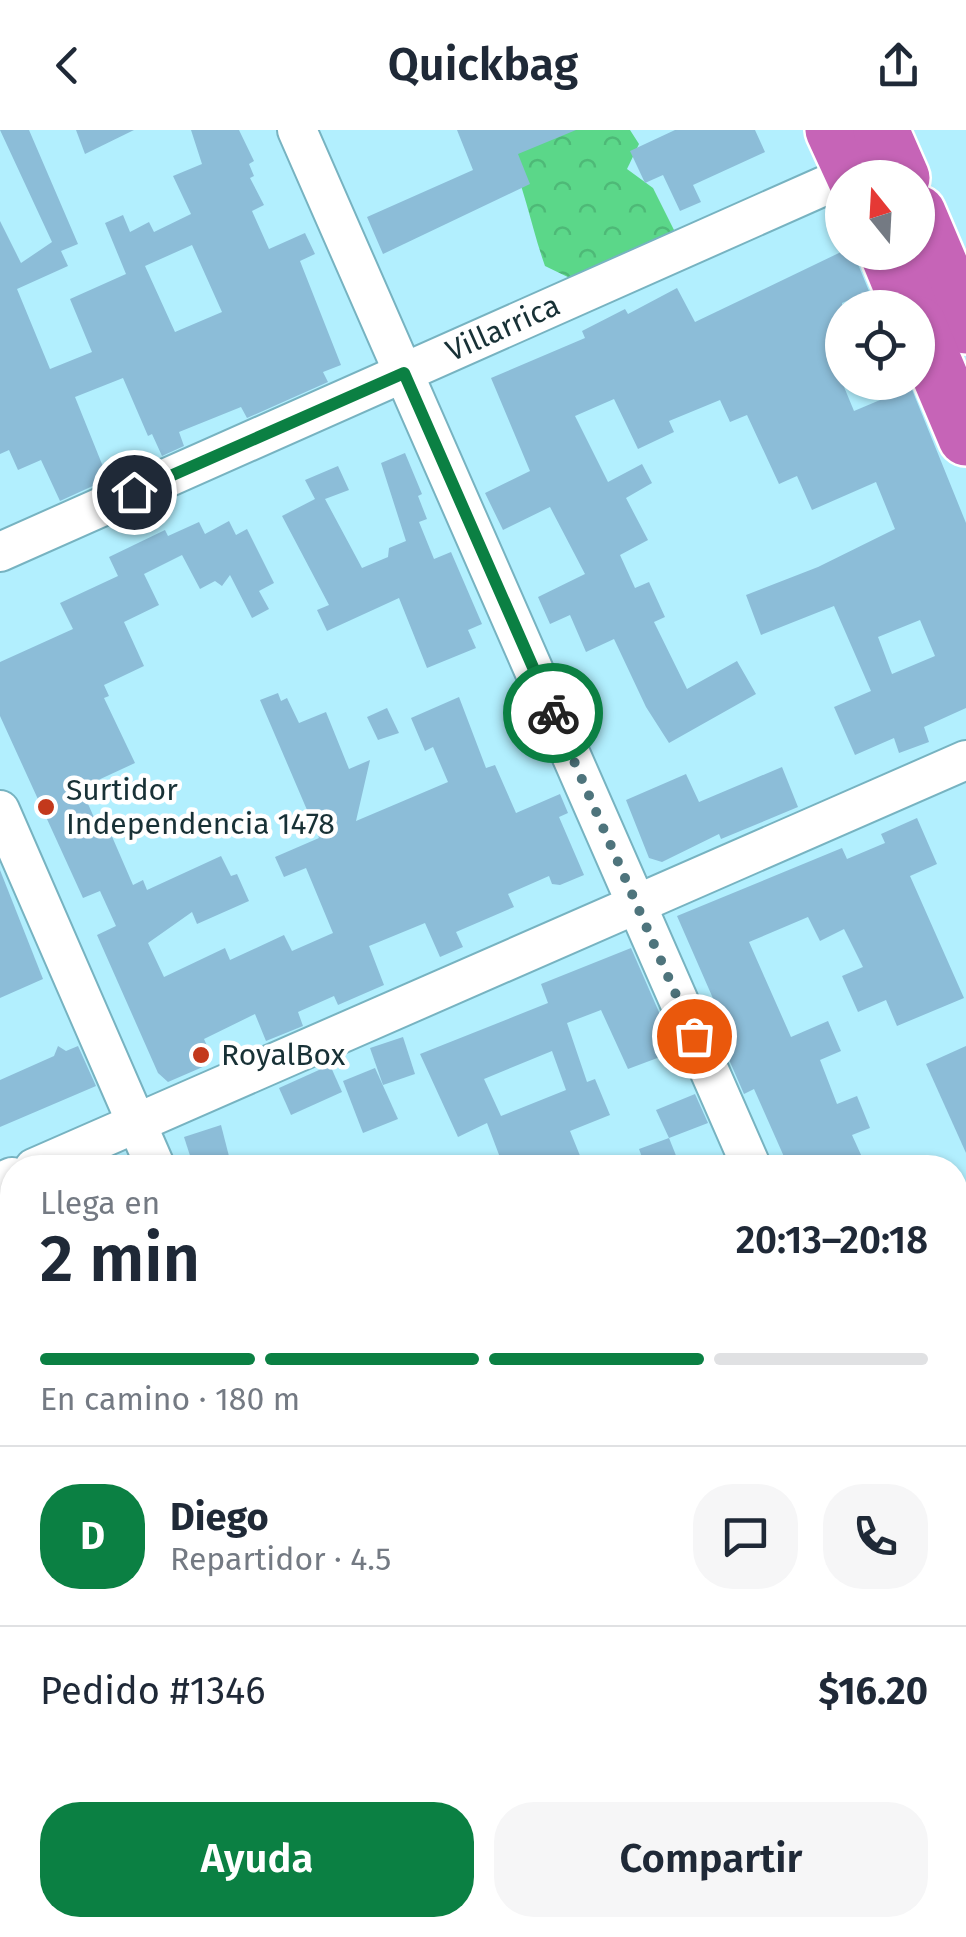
<!DOCTYPE html>
<html lang="es">
<head>
<meta charset="utf-8">
<style>
  body { margin:0; font-family:"Fira Sans",sans-serif; background:#f6f6f7; color:#1f2937; height:100vh; display:flex; flex-direction:column; font-size:38px; white-space:nowrap }
  * { box-sizing:border-box; margin:0 }
  p { font-size:32px; color:#747a83 }
  .icon { flex:none; width:55px; height:55px; fill:none; stroke:currentColor; stroke-width:2; stroke-linecap:round; stroke-linejoin:round }
  .map { position:relative; flex:1; overflow:hidden }
  .drawer { position:absolute; left:0px; top:1025px; width:968px; height:782px; display:flex; flex-direction:column; background:#fff; border-radius:40px 40px 0 0; box-shadow:0 2px 8px #0004 }
  .drawer>* { flex:none }
  .needle { width:65px; rotate:342deg }
  .controls { position:absolute; left:825px; top:30px; display:grid; gap:20px }
  .controls a { display:grid; place-items:center; width:110px; height:110px; border-radius:50%; background:#fff; box-shadow:0 2px 8px #0004; font-size:50px }
  .pin { position:absolute; display:grid; place-items:center; width:85px; height:85px; color:#fff; margin:-42px; border:5px solid #fff; border-radius:50%; box-shadow:0 2px 10px #0007 }
  .courier { position:absolute; display:grid; place-items:center; width:100px; height:100px; margin:-50px; border:8px solid #0b8043; border-radius:50%; background:#fff; color:#222; box-shadow:0 2px 12px #0007 }
  .headline em { font-style:normal; font-weight:600 }
  .headline div { display:flex; flex-direction:column-reverse }
  .headline { display:flex; align-items:center; justify-content:space-between; height:170px; padding:0 40px }
  h1 { font-size:65px; font-weight:600; line-height:75px }
  .bar { display:grid; grid-template-columns:repeat(4,1fr); gap:15px 10px; align-content:center; height:120px; padding:0 40px }
  .bar i { height:12px; border-radius:8px; background:#e0e1e3 }
  .bar .active { background:#0b8043 }
  .bar p { grid-column:span 4 }
  .line { display:flex; align-items:center; gap:25px; padding:0 40px; border-top:2px solid #e0e1e3 }
  .line div { flex:1 }
  .round { display:grid; place-items:center; flex:none; width:105px; height:105px; border-radius:40px; background:#f6f6f7 }
  .cta { display:flex; gap:20px; margin-top:auto; padding:20px 40px }
  .cta a { flex:1; height:115px; border-radius:40px; background:#0b8043; color:#fff; font-size:40px; font-weight:600; line-height:115px; text-align:center }
  .cta a+a { background:#f6f6f7; color:#1f2937 }
  header { display:flex; justify-content:space-between; align-items:center; height:130px; padding:0 40px; background:#fff; font-size:45px; font-weight:600 }
  .map>svg:first-child { display:block }
  .forest { fill:url(#forest-crowns) }
  .building { fill:#8cbdd8; fill-rule:evenodd }
  .lines { fill:none; stroke-linecap:round; stroke-linejoin:round }
  .minor-casing { stroke:#77b3c1; stroke-width:42 }
  .highway-casing { stroke:#fff; stroke-width:60 }
  .minor { stroke:#fff; stroke-width:38 }
  .highway { stroke:#c664b7; stroke-width:55 }
  .done { stroke:#4e747c; stroke-width:10; stroke-dasharray:0 18 }
  .route { stroke:#0b8043; stroke-width:12 }
  .poi-dot { fill:#c3391c; stroke:#fff; stroke-width:4 }
  .labels { text-anchor:middle; stroke-width:9; stroke-linejoin:round; paint-order:stroke }
  .street-label { font-size:30px; fill:#183136; stroke:#fff }
  .poi-label { font-size:30px; fill:#183136; stroke:#fff; text-anchor:start }
</style>
</head>
<body>
<header><svg class="icon" aria-label="back" viewBox="0 0 24 24"><path d="M15 5l-7 7 7 7"/></svg>Quickbag<svg class="icon" aria-label="share" viewBox="0 0 24 24"><path d="M12 15V3M7 8l5-5 5 5M5 13v7h14v-7"/></svg></header>
<div class="map">
<svg width="966" height="1807" viewBox="0 0 966 1807">
  <defs>
    <pattern id="forest-crowns" width="20" height="18" patternUnits="userSpaceOnUse" patternTransform="scale(2.5)"><rect width="20" height="18" fill="#5bd789"/><path d="M2 6a3 3 0 1 1 6 0M12 15a3 3 0 1 1 6 0" fill="none" stroke="#4eb977"/></pattern>
  </defs>
  <rect width="100%" height="100%" fill="#b2effe"/>
  <path class="forest" d="M496 0H630L639 14 627 39 653 58 680 112 576 151 545 136C529 91 522 40 496 0Z"/>
  <g class="building">
    <path d="M0 0H29L78 114 61 121 68 136 17 159 50 239 92 222 70 169 126 144 105 93 123 85 130 102 149 92 154 102 191 84 173 46 202 34 191 0H239L254 31 249 34 254 46 250 48 264 75 252 81 269 119 305 103 315 124 300 131 341 235 323 242 328 252 247 288 241 277 179 302 184 316 162 326 152 304 148 306 123 248 75 267 108 349 60 371 41 330 18 340 9 320 0 324V91L21 133 52 112ZM192 115 222 182 175 202 145 136Z"/>
    <polygon points="76,0 134,0 85,24"/>
    <polygon points="457,0 576,0 518,24 530,54 383,124 367,87 473,40"/>
    <polygon points="675,0 755,0 765,22 693,55 701,72 680,81 663,45 645,53 630,21"/>
    <path d="M841 122H853L869 161 842 173V252L854 281 911 257 966 393V578L924 597 929 612 899 623 894 608 855 625 834 577 871 561 834 476 761 505 746 465 818 437 895 399 876 352 812 380 797 346 779 354 747 285 730 292 720 270 669 291 674 302 638 319 614 269 575 286 608 352 642 334 652 353 626 368 648 410 620 425 635 458 649 452 665 487 654 492 687 559 737 531 756 564 669 613 646 577 614 509 586 522 570 485 550 494 538 467 585 444 550 377 503 400 485 363 530 341 491 248 585 208 582 201 625 179 628 184 677 158 695 192ZM920 490 935 526 892 544 878 507Z"/>
    <polygon points="405,323 422,364 418,366 427,389 419,392 434,429 451,422 482,494 468,500 476,518 427,538 399,468 327,501 317,480 329,475 282,386 315,369 305,350 338,336 349,360 325,369 362,438 388,427 389,418 406,411 381,333"/>
    <polygon points="229,391 236,405 247,399 274,453 259,461 269,479 252,488 230,445 222,456 215,451 200,459 182,425 144,444 159,475 124,492 144,536 104,555 109,566 104,568 135,633 81,658 96,692 104,688 133,755 143,750 147,760 221,726 231,746 237,744 249,771 197,794 192,782 148,813 164,847 225,818 230,830 284,805 292,821 333,803 306,738 284,747 275,727 319,708 260,570 278,563 281,571 287,568 299,593 326,582 349,639 370,630 356,691 448,652 433,617 425,621 411,588 459,567 486,638 495,635 516,683 560,664 568,683 559,687 584,745 560,755 552,754 549,746 508,764 514,777 456,802 463,817 440,827 425,793 369,816 384,855 338,875 334,866 298,882 303,896 266,911 255,884 204,909 209,920 205,936 168,952 158,943 97,805 116,796 100,761 83,768 0,586 0,532 73,499 60,473 118,446 109,427 165,400 168,406 199,392 205,404"/>
    <polygon points="387,578 399,603 378,610 367,587"/>
    <polygon points="782,637 798,677 721,709 719,704 662,732 649,728 626,670 686,644 699,672"/>
    <polygon points="917,688 937,734 910,746 964,868 897,896 886,870 858,882 842,846 863,837 844,799 820,811 808,787 749,812 791,907 828,891 841,921 820,930 837,974 857,966 870,998 852,1005 867,1038 789,1038 754,959 744,964 720,909 729,905 677,786 842,718 847,729 885,713 881,704"/>
    <polygon points="0,740 43,849 0,868"/>
    <path d="M631 818 676 921 628 939 601 880 567 893 587 952 595 949 610 985 570 1001 585 1038H504L487 993 458 1007 420 924 548 873 541 854ZM552 921 566 960 501 986 484 949Z"/>
    <polygon points="403,907 415,944 383,955 370,918"/>
    <polygon points="58,916 66,921 78,916 96,956 0,997 0,950 54,926"/>
    <polygon points="966,916 966,1023 926,934"/>
    <polygon points="330,935 342,962 291,985 279,958"/>
    <polygon points="375,938 398,989 363,1003 343,951"/>
    <polygon points="695,964 708,993 669,1008 656,980"/>
    <polygon points="221,995 232,1038 194,1038 184,1007"/>
    <polygon points="669,1008 681,1038 646,1038 639,1019"/>
  </g>
  <g class="lines">
    <defs>
      <g id="minor">
        <polyline points="297,0 752,1038"/>
        <polyline points="0,422 842,48"/>
        <polyline points="0,680 156,1038"/>
        <polyline points="34,1038 966,630"/>
        <polyline points="0,1052 12,1047"/>
        <polyline points="955,1132 966,1127"/>
        <polyline points="955,1499 966,1524"/>
        <polyline points="0,1544 12,1538"/>
        <polyline points="955,1730 966,1726"/>
        <polyline points="486,1795 492,1807"/>
        <polyline points="779,1807 806,1795"/>
      </g>
      <g id="highway">
        <polyline points="833,0 855,48"/>
        <polyline points="881,0 902,48"/>
        <polyline points="918,83 966,196"/>
        <polyline points="887,122 910,178"/>
        <polyline points="918,194 966,308"/>
      </g>
    </defs>
    <use href="#minor" class="minor-casing"/>
    <use href="#highway" class="highway-casing"/>
    <use href="#minor" class="minor"/>
    <use href="#highway" class="highway"/>
  </g>
  <g class="lines">
    <polyline class="done" points="553,583 694,906"/>
    <polyline class="route" points="134,362 404,243 553,583"/>
  </g>
  <g class="poi-dot">
    <circle cx="46" cy="677" r="10"/>
    <circle cx="201" cy="925" r="10"/>
  </g>
  <g class="labels">
    <g class="street-label">
      <text transform="translate(503 198) rotate(-24)" y="10">Villarrica</text>
    </g>
    <g class="poi-label">
      <text x="66" y="670">Surtidor<tspan x="66" dy="34">Independencia 1478</tspan></text>
      <text x="221" y="935">RoyalBox</text>
    </g>
  </g>
</svg>
<div class="controls">
<a><svg class="needle" viewBox="-14 -14 28 28"><path d="M0-13l5 13h-10z" fill="#e53935"/><path d="M0 13l5-13h-10z" fill="#747a83"/></svg></a>
<a><svg class="icon" aria-label="locate" viewBox="0 0 24 24"><circle cx="12" cy="12" r="6"/><path d="M12 2v4M12 18v4M2 12h4M18 12h4"/></svg></a>
</div>
<div class="pin" style="left:694px;top:906px;background:#ea580c"><svg class="icon" aria-label="bag" viewBox="0 0 24 24"><path d="M5 8h14l-1 12H6zM9 8a3 3 0 0 1 6 0"/></svg></div>
<div class="pin" style="left:134px;top:362px;background:#1f2937"><svg class="icon" aria-label="home" viewBox="0 0 24 24"><path d="M3 11l9-7 9 7M6 9v11h12V9"/></svg></div>
<div class="courier" style="left:553px;top:583px"><svg class="icon" aria-label="bike" viewBox="0 0 24 24"><circle cx="6" cy="16" r="4"/><circle cx="18" cy="16" r="4"/><path d="M6 16l4-8h5l3 8M10 8l3 8H6M13 5h3"/></svg></div>
<section class="drawer">
<div class="headline"><div><h1>2 min</h1><p>Llega en</p></div><em>20:13–20:18</em></div>
<div class="bar"><i class="active"></i><i class="active"></i><i class="active"></i><i></i><p>En camino · 180 m</p></div>
<div class="line" style="height:180px"><b class="round" style="background:#0b8043;color:#fff">D</b><div><b>Diego</b><p>Repartidor · 4.5</p></div><a class="round"><svg class="icon" aria-label="chat" viewBox="0 0 24 24"><path d="M4 5h16v11H9l-5 4z"/></svg></a><a class="round"><svg class="icon" aria-label="phone" viewBox="0 0 24 24"><path d="M5 4h4l2 5-3 2q2 4 5 5l2-3 5 2v4C11 20 4 13 5 4z"/></svg></a></div>
<div class="line" style="height:130px"><div>Pedido #1346</div><b>$16.20</b></div>
<div class="cta"><a>Ayuda</a><a>Compartir</a></div>
</section>
</div>
</body>
</html>
